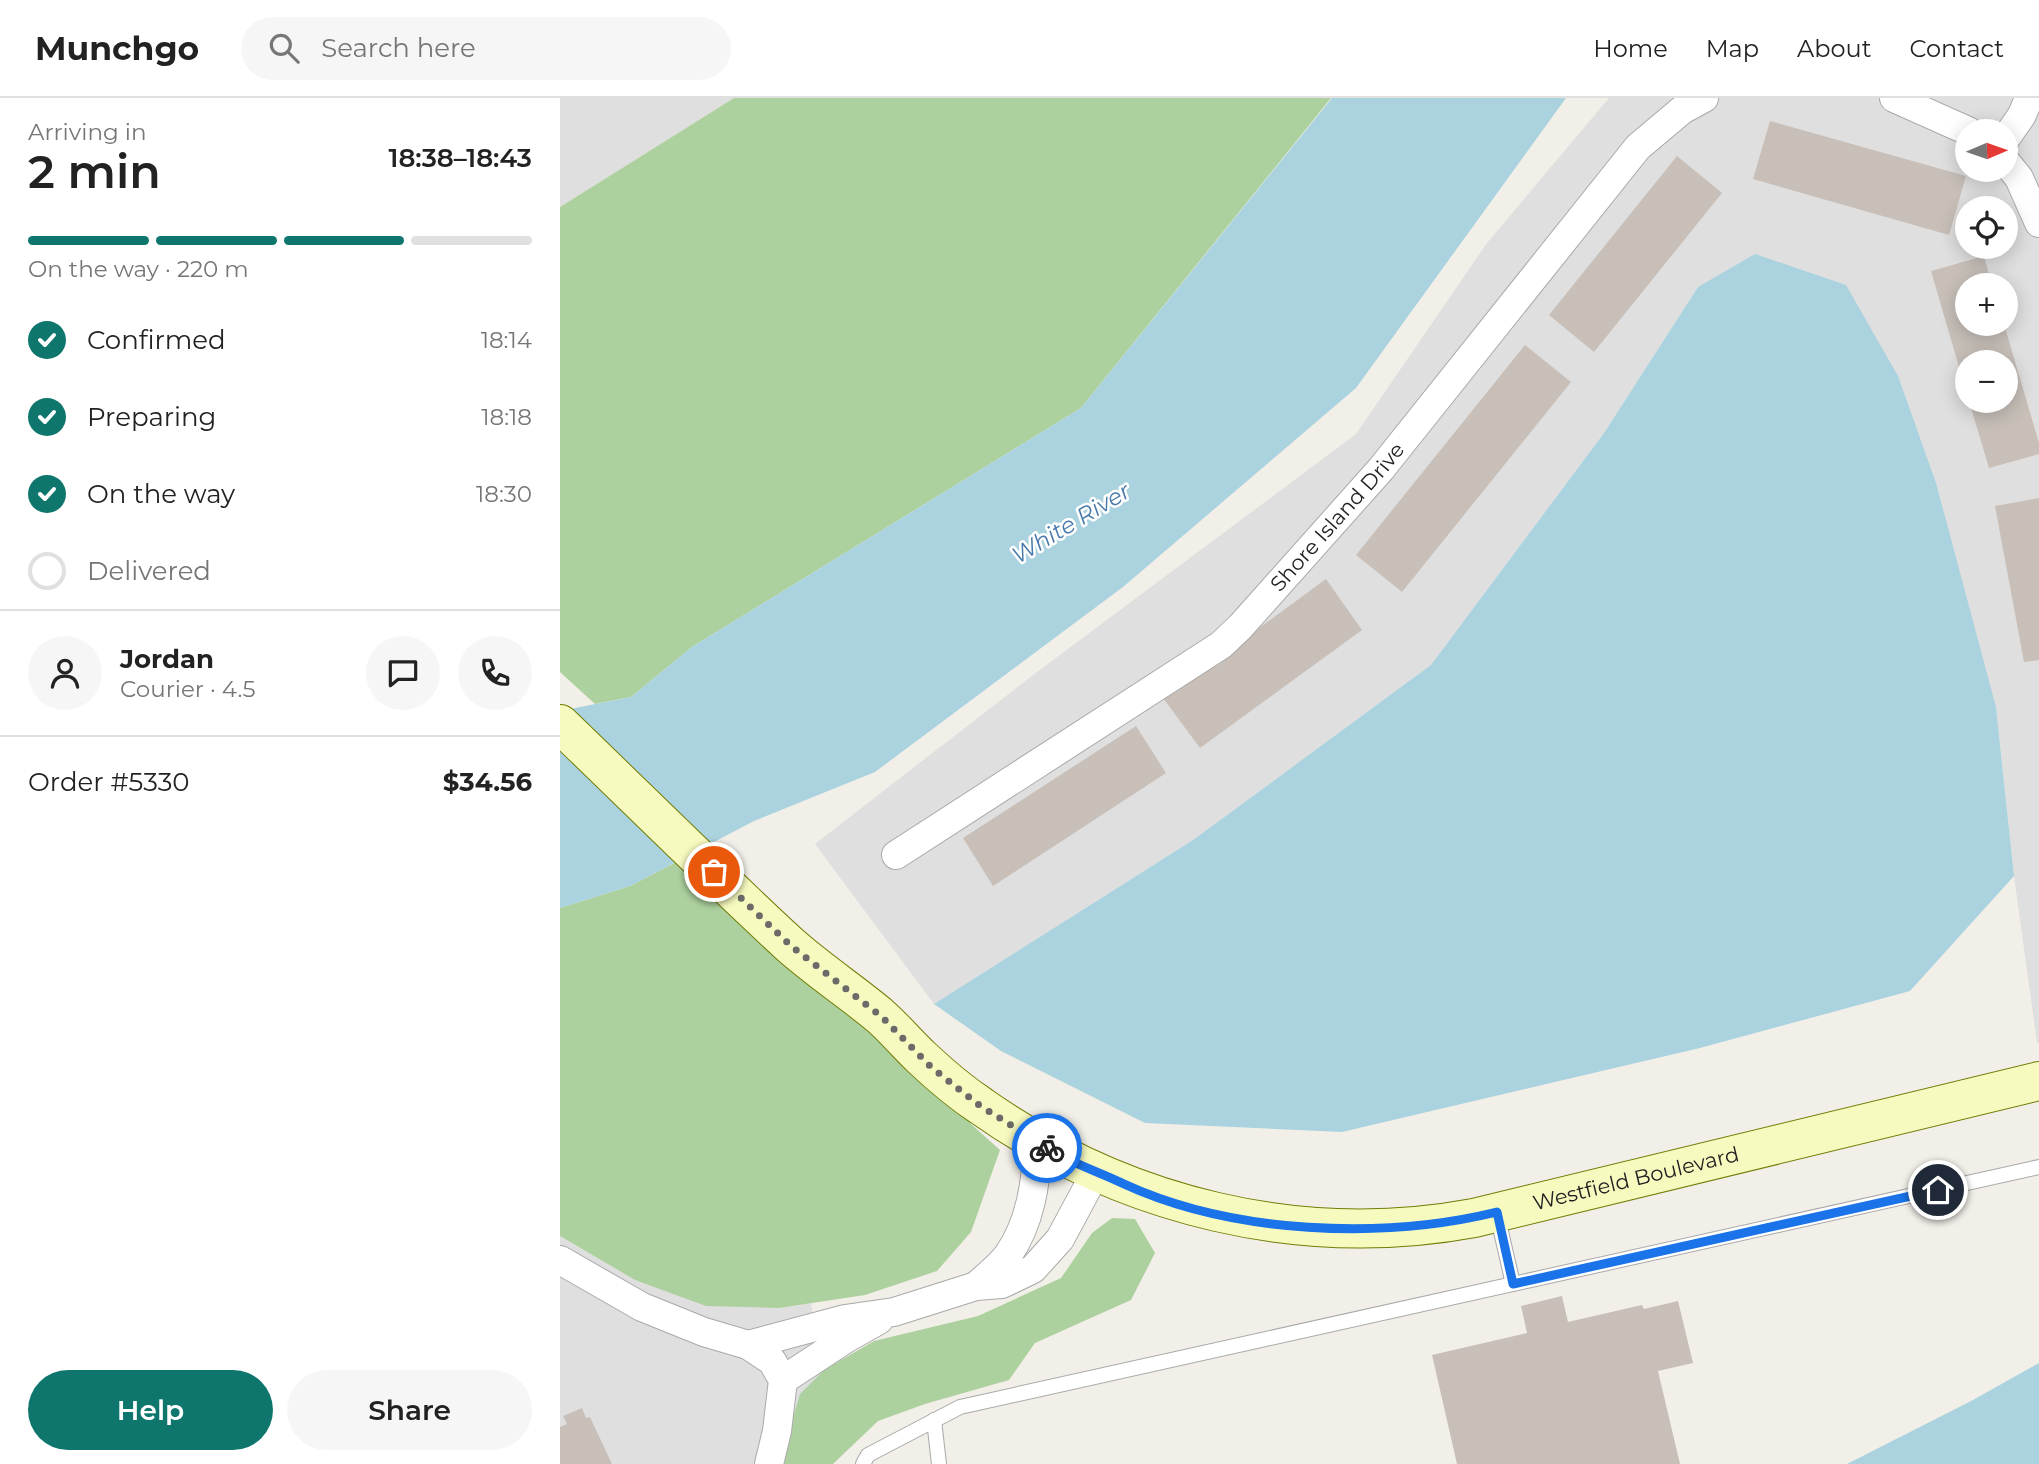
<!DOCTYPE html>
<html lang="en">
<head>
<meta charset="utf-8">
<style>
  body { margin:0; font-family:Montserrat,sans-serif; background:#f6f6f6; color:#222; height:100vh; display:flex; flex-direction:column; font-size:26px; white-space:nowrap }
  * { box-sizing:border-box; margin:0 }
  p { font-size:23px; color:#767676 }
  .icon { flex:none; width:38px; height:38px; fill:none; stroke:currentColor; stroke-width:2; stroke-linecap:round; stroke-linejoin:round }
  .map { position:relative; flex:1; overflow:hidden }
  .details { display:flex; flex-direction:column; background:#fff; width:560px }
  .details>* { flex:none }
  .needle { width:46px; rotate:88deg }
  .tools { position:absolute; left:1395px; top:21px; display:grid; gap:14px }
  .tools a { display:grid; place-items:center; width:63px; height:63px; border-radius:50%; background:#fff; box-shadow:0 4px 18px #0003; font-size:35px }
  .pin { position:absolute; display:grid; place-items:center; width:60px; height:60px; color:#fff; margin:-30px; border:4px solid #fff; border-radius:50%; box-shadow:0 2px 7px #0007 }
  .courier { position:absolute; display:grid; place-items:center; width:70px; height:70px; margin:-35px; border:5px solid #1a73e8; border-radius:50%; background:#fff; color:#222; box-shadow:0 2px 9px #0007 }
  .head em { font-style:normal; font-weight:600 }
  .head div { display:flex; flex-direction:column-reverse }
  .head { display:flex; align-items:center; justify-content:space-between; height:119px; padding:0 28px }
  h1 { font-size:46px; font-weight:600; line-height:52px }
  .bar { display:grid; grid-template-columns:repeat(4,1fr); gap:10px 7px; align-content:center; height:84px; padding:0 28px }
  .bar i { height:9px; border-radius:5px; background:#e0e0e0 }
  .bar .active { background:#0f766e }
  .bar p { grid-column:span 4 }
  .line { display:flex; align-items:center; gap:18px; padding:0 28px; border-top:2px solid #e0e0e0 }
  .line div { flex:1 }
  .round { display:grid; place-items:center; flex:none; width:74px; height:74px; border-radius:37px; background:#f6f6f6 }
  ol { padding:0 28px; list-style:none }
  li { display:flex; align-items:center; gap:21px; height:77px }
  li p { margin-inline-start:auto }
  li .icon { padding:7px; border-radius:50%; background:#0f766e; color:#fff; stroke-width:4 }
  li:last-child { color:#767676 }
  li i { width:38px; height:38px; border:4px solid #e0e0e0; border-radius:50% }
  .primary-button { display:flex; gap:14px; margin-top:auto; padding:14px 28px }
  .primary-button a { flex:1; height:80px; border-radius:42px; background:#0f766e; color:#fff; font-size:28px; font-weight:600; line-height:80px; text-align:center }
  .primary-button a+a { background:#f6f6f6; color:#222 }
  header { display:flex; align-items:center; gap:42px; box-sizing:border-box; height:98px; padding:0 35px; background:#fff; border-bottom:2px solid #e0e0e0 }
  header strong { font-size:33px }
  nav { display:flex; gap:38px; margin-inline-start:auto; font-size:24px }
  .search { width:490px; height:63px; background:#f6f6f6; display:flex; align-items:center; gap:18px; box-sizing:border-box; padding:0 24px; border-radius:38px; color:#767676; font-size:26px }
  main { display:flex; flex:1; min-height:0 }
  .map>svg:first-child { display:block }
  .residential { fill:#e0dfdf; fill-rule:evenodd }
  .forest { fill:#add19e }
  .water { fill:#aad3df }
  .building { fill:#c7bfb8 }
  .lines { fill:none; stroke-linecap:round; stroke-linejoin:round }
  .lane-casing { stroke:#a9a9a9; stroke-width:16 }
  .street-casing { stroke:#a9a9a9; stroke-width:30 }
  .secondary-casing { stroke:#707d05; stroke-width:40 }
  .lane { stroke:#fff; stroke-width:14 }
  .street { stroke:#fff; stroke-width:28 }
  .secondary { stroke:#f7fabf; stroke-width:38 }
  .done { stroke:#6b6a68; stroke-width:7; stroke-dasharray:0 12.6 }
  .route { stroke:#1a73e8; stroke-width:9 }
  .labels { text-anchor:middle; stroke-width:5; stroke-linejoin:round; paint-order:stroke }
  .street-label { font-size:21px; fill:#222; stroke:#fff }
  .water-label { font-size:23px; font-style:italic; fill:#4a7aab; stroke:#fff }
</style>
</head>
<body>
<header>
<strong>Munchgo</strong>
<div class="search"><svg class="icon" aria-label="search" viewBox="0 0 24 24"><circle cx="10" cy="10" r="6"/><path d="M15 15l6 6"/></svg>Search here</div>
<nav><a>Home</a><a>Map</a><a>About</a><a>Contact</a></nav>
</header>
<main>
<section class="details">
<div class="head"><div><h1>2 min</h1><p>Arriving in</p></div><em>18:38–18:43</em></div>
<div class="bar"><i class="active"></i><i class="active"></i><i class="active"></i><i></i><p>On the way · 220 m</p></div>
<ol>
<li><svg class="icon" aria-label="check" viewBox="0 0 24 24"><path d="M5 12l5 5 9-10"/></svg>Confirmed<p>18:14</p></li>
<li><svg class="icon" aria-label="check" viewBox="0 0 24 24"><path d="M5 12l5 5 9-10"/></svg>Preparing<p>18:18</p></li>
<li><svg class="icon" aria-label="check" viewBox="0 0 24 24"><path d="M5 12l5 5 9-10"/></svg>On the way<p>18:30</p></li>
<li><i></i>Delivered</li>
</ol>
<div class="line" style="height:126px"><a class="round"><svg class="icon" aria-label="person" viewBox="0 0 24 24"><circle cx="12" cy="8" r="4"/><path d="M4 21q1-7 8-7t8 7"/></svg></a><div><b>Jordan</b><p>Courier · 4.5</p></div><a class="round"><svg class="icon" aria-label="chat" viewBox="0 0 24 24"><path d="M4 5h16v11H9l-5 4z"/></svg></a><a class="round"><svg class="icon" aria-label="phone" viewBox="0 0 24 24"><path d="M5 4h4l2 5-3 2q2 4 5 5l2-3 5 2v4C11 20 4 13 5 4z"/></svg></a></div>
<div class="line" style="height:91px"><div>Order #5330</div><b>$34.56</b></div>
<div class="primary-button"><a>Help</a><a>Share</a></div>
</section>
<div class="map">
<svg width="1479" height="1366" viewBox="0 0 1479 1366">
  <rect width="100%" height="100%" fill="#f2efe9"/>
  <g class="residential">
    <polygon points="0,0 174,0 0,109"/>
    <path d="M1049 0H1479V945H1477L1454 778 1436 609 1138 189 1044 335 871 567 633 742 374 906 255 746 473 577 796 336 927 145ZM1407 33H1446V72H1407ZM1407 110H1446V149H1407ZM1407 187H1446V226H1407ZM1407 264H1446V303H1407Z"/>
    <polygon points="0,1138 75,1182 219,1210 251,1205 257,1243 275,1265 264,1272 219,1366 0,1366"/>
  </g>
  <g class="forest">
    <polygon points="174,0 771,0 521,310 132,549 71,599 35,606 0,574 0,109"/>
    <polygon points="118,763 440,1052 411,1134 377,1173 305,1197 219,1210 146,1208 75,1182 0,1138 0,810 70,788"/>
    <polygon points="552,1120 575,1121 595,1155 571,1202 475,1245 449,1282 365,1306 318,1323 273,1366 219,1366 240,1296 264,1272 314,1243 418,1218 501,1180 532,1135"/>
  </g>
  <g class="water">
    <polygon points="772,0 1006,0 796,290 563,489 315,674 194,723 70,788 0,810 0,613 71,599 132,549 521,310"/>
    <polygon points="1195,156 1286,187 1338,278 1376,385 1436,609 1454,778 1350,893 1140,950 782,1034 585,1025 441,953 374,906 633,742 871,567 1044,335 1138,189"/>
    <polygon points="1479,1265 1479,1366 1287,1366 1413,1302"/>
  </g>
  <g class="building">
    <polygon points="1210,23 1406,78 1389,137 1193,81"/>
    <polygon points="1117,58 1162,95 1034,254 989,217"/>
    <polygon points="1424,158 1432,187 1407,187 1407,226 1444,226 1479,345 1479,356 1429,370 1409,303 1446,303 1446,264 1407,264 1406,293 1371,173"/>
    <polygon points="965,247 1011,284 842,494 796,457"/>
    <polygon points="1479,400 1479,562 1464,564 1435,408"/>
    <polygon points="766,481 802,532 640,650 603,600"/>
    <polygon points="576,628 606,675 433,788 403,740"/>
    <polygon points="1002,1198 1008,1224 1082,1207 1084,1211 1118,1203 1133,1265 1098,1273 1120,1366 897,1366 872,1257 967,1235 961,1208"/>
    <polygon points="22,1310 26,1320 30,1319 52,1366 0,1366 0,1329 7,1326 3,1318"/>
  </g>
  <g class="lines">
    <defs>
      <g id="lane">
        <polyline points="937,1116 953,1186"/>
        <polyline points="374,1322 379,1366"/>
        <polyline points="303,1366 308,1357 400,1309 1479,1069"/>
      </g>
      <g id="street">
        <polyline points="1334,0 1408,33"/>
        <polyline points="1446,40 1462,17 1469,0"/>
        <polyline points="1446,64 1459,80 1479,125"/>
        <path id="s1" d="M336 757 661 547 681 528 821 371 1078 49 1122 12 1144 0"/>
        <polyline points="0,1162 82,1209 144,1234 188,1247 212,1263 223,1282 217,1333 209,1366"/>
        <path d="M416 1188C427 1178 440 1168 448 1157 471 1124 476 1084 478 1045"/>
        <polyline points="188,1247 285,1221 334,1214 416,1188 442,1186 473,1171 500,1141 536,1074"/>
        <polyline points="223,1282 287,1240 319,1222"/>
      </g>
      <g id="secondary">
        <path id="s2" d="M0 626C76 699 151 774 229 846 257 871 290 893 319 917 334 930 347 946 362 960 380 977 400 994 421 1008 564 1109 741 1152 914 1120L1479 983"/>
      </g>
    </defs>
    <use href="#lane" class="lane-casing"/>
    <use href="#street" class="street-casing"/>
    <use href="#secondary" class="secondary-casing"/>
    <use href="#lane" class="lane"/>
    <use href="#street" class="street"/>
    <use href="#secondary" class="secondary"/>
  </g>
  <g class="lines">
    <polyline class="done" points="154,774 231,848 322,919 371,969 419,1007 487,1050"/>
    <path class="route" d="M487 1050C511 1065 539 1074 564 1086 673 1136 822 1142 937 1114L953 1186 1378 1092"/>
  </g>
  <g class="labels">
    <g class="street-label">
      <text dy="7" stroke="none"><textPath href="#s1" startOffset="560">Shore Island Drive</textPath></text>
      <text dy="7" stroke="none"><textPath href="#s2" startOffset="1255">Westfield Boulevard</textPath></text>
    </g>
    <g class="water-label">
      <text transform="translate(511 425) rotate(-31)" y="8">White River</text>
    </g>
  </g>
</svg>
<div class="tools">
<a><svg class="needle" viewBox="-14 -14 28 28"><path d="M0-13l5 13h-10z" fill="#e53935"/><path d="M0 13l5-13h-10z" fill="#767676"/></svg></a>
<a><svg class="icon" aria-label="locate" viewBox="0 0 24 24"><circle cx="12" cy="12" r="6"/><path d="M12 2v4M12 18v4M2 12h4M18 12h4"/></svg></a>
<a>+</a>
<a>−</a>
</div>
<div class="pin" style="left:154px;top:774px;background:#ea580c"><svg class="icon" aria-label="bag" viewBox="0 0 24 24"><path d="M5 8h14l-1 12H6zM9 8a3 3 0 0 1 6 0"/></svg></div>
<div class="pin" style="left:1378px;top:1092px;background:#1f2937"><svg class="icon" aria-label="home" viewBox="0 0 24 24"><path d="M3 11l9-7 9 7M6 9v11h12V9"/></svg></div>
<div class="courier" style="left:487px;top:1050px"><svg class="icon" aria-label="bike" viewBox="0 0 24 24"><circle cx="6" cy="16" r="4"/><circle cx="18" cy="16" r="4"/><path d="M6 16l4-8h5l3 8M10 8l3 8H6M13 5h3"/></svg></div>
</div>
</main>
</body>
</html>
